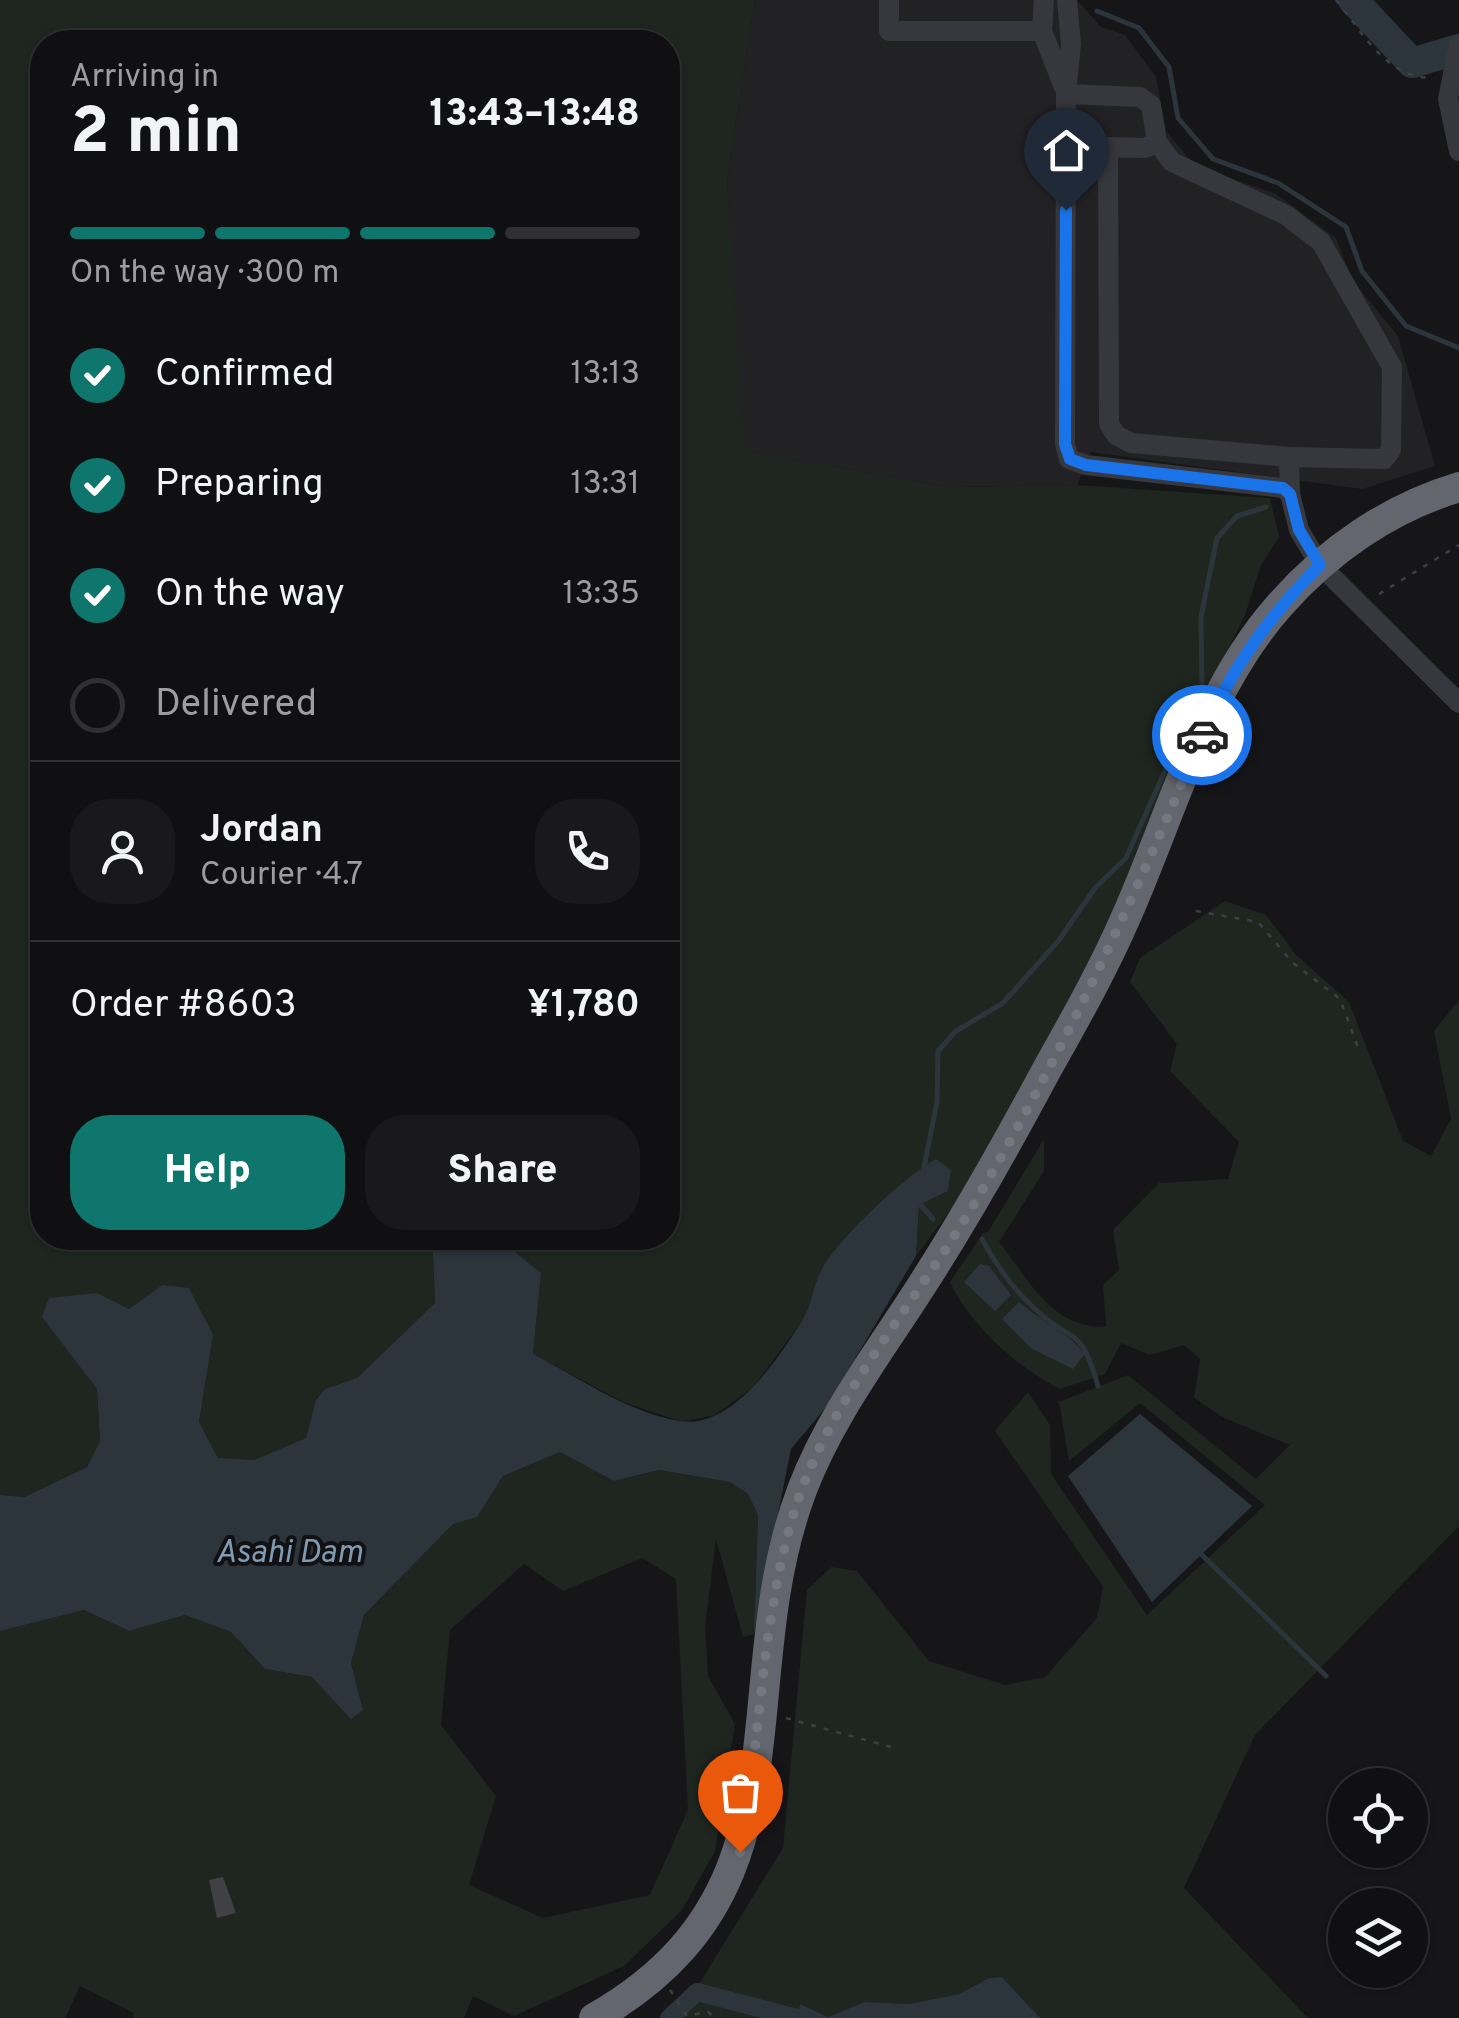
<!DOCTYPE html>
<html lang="en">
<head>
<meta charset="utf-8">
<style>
  body { margin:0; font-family:Overpass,sans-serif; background:#19191b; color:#f1f3f6; height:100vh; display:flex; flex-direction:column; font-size:38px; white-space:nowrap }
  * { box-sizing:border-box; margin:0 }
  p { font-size:32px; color:#9c9d9f }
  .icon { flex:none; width:55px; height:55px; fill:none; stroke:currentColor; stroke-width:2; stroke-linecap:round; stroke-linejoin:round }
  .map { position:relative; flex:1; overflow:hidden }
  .drawer { position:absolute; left:30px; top:30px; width:650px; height:1220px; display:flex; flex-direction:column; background:#101012; border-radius:40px; box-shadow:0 2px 8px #0004,0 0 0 2px #303032 }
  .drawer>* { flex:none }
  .fabs { position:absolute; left:1328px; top:1768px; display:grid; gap:20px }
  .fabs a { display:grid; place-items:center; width:100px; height:100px; border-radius:50%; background:#101012; box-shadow:0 2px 8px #0004,0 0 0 2px #303032; font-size:50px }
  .pin { position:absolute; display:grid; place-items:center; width:85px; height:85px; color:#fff; margin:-102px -42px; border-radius:50% 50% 50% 0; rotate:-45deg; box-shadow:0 0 10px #0007 }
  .pin .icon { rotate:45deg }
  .courier { position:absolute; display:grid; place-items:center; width:100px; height:100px; margin:-50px; border:8px solid #1a73e8; border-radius:50%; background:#fff; color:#222; box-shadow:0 2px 12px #0007 }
  .overview em { font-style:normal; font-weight:800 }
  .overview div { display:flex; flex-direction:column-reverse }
  .overview { display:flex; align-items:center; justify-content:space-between; height:170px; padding:0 40px }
  h1 { font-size:65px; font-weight:800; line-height:75px }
  .bar { display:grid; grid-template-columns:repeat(4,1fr); gap:15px 10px; align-content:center; height:120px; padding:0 40px }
  .bar i { height:12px; border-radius:8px; background:#303032 }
  .bar .current { background:#0f766e }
  .bar p { grid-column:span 4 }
  .line { display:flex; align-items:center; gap:25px; padding:0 40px; border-top:2px solid #303032 }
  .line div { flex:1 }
  .round { display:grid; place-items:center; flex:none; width:105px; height:105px; border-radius:40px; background:#19191b }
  ol { padding:0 40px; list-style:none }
  li { display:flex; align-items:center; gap:30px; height:110px }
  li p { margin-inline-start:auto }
  li .icon { padding:10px; border-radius:50%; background:#0f766e; color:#fff; stroke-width:4 }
  li:last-child { color:#9c9d9f }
  li i { width:55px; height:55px; border:5px solid #303032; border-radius:50% }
  .primary-button { display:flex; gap:20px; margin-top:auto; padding:20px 40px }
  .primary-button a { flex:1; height:115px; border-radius:40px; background:#0f766e; color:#fff; font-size:40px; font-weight:800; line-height:115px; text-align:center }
  .primary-button a+a { background:#19191b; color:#f1f3f6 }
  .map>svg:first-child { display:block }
  .built { fill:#222225 }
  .green { fill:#1e261f; fill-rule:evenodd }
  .water { fill:#2c353c }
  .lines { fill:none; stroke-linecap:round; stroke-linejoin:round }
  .stream { stroke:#2c353c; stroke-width:5 }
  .canal { stroke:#2c353c; stroke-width:18 }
  .river { stroke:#2c353c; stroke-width:30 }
  .building { fill:#404145 }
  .path { stroke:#3d3f44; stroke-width:2.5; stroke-dasharray:5 8; stroke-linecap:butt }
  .minor { stroke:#37383d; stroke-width:20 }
  .highway { stroke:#63666e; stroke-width:30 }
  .done { stroke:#757880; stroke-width:10; stroke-dasharray:0 18 }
  .route { stroke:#1a73e8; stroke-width:12 }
  .labels { text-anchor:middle; stroke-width:8; stroke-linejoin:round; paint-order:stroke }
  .water-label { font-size:32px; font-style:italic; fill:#7f9bb3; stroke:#111113 }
</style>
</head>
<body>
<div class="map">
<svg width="1459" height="2018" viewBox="0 0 1459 2018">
  <rect width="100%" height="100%" fill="#161618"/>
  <polygon class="built" points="755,0 1077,0 1101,27 1125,35 1156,77 1166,131 1195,166 1276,194 1336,238 1352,280 1398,336 1435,466 1362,489 1091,452 1077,485 950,487 744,451 727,179"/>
  <g class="green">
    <polygon points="0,0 755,0 727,179 745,451 950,487 1077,485 1270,498 1279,537 1261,565 1245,615 1204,697 1111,921 977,1175 916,1256 919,1205 948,1191 951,1171 822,1268 805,1317 753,1387 715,1415 682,1422 623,1402 533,1354 541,1273 498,1238 668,1238 668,42 42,42 42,1238 445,1238 433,1252 435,1303 357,1378 325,1389 316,1400 306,1438 254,1460 218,1458 199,1422 213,1335 162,1285 129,1309 97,1293 43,1317 97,1389 100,1441 87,1467 23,1497 0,1495"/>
    <path d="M1225 901 1266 915 1296 955 1349 1002 1403 1141 1431 1156 1451 1119 1434 1031 1459 1000V1526L1255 1735 1184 1888 1308 2018H1040L1002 1977 989 1978 959 1994 909 2004 864 2002 828 2017 800 2005 797 2018H678L783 1848 807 1590 831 1567 857 1571 929 1661 1005 1685 1045 1677 1097 1618 1103 1587 995 1431 1028 1392 1050 1425 1051 1474 1147 1615 1265 1505 1140 1403 1069 1461 1059 1402 1128 1375 1256 1479 1290 1445 1224 1418 1194 1398 1200 1359 1184 1345 1150 1355 1121 1343 1105 1374 1060 1389C1018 1368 970 1325 950 1282L983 1233 988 1232 1044 1139V1171L999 1242C1030 1281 1051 1328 1106 1327L1103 1285 1119 1270 1113 1230 1159 1183 1228 1179 1239 1142 1170 1071 1177 1044 1130 982 1140 958Z"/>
    <path d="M560 1452 614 1481 659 1470 730 1482 748 1494 758 1515 754 1634 743 1637 716 1539 705 1627 708 1676 735 1724 715 1851 682 1910 624 1966 514 2016 473 1996 464 2018H133L134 2013 80 1986 65 2018H0V1631L84 1610 129 1631 185 1615 231 1632 265 1669 312 1677 363 1709 351 1663 364 1615 453 1524 477 1516 503 1476ZM642 1558 676 1579 688 1810 650 1895 543 1918 469 1885 496 1796 441 1725 450 1630 524 1564 563 1591Z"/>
  </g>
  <g class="water">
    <path d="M936 1159 951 1170 948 1191 919 1205 916 1256 827 1406 791 1449 754 1634 758 1515 748 1494 730 1482 659 1470 614 1481 560 1452 503 1476 477 1517 453 1524 364 1615 351 1663 363 1710 351 1719 312 1677 265 1669 231 1632 185 1615 129 1631 84 1610 0 1631V1495L24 1497 87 1467 100 1441 97 1389 42 1317 49 1298 97 1293 129 1309 162 1285 189 1288 213 1335 199 1422 218 1458 254 1460 306 1438 316 1400 325 1389 357 1378 435 1303 433 1252 445 1238H498L541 1273 533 1354C579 1378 627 1412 679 1421 732 1430 779 1358 803 1319 812 1304 813 1285 822 1269 839 1238 905 1176 936 1159Z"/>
    <polygon points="980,1264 989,1266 1011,1295 995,1311 964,1282"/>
    <path d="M1019 1302C1039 1320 1069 1333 1085 1354L1073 1369 1032 1349 1002 1319Z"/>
    <polygon points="1140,1414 1252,1506 1152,1602 1068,1476"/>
    <polygon points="1002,1977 1040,2018 797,2018 800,2004 828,2017 864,2002 909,2004 959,1994 989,1978"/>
  </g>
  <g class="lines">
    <g class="stream">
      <polyline points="1097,11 1139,28 1169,67 1178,118 1213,159 1278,183 1346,227 1362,271 1406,326 1459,348"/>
      <polyline points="923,1172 937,1102 938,1051 956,1031 1003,1003 1059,940 1095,888 1126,858 1202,688 1201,617 1217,538 1237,516 1266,507"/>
      <polyline points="918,1202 933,1219"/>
      <path d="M982 1239C996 1265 1013 1289 1035 1309 1074 1346 1080 1323 1098 1386"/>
      <polyline points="1199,1552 1326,1676"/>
    </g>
    <polyline class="canal" points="669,2018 697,1992 797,2018"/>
    <polyline class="river" points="1353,0 1412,63 1459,49"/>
  </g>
  <polygon class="building" points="223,1877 236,1913 217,1918 209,1880"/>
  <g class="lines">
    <g class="path">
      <path d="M1336 0C1364 34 1386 78 1433 78"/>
      <polyline points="1379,594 1459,545"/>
      <polyline points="1196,911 1258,922 1292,962 1340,999 1359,1050"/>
      <polyline points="786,1718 891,1747"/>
      <polyline points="670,1990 687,2016 708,2012 715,2018"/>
    </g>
    <g class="minor">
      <polyline points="889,0 889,31 1042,31"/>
      <polyline points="1044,0 1042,31 1064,87"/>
      <polyline points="1067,0 1071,44 1066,94 1065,444 1069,459 1086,465 1283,488 1290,494 1299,530 1320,565 1459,703"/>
      <polyline points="1459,45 1448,99 1459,151"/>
      <polyline points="1066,94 1140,97 1151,105 1157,142 1172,162 1286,215 1321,242 1392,367 1391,450 1384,459 1289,457 1290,494"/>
      <polyline points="1157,142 1145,148 1108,147 1109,424 1116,435 1131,443 1289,457"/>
    </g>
    <path class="highway" d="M594 2018C818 1891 727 1688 802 1490 830 1416 880 1351 922 1285 967 1215 1007 1144 1046 1071 1074 1021 1103 970 1126 917 1172 814 1203 692 1279 606 1327 551 1389 508 1459 487"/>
  </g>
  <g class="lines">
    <path class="done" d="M740 1852C762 1735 761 1607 800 1494 837 1391 915 1303 971 1209 1061 1057 1135 898 1202 735"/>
    <path class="route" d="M1066 210 1065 444 1070 459 1086 465 1283 488 1290 494 1299 530 1320 565C1269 616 1232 668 1202 735"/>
  </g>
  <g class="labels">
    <g class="water-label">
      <text x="289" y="1562">Asahi Dam</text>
    </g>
  </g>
</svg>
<div class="fabs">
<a><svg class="icon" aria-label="locate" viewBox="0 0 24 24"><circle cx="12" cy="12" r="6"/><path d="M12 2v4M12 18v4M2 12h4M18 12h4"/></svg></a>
<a><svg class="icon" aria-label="layers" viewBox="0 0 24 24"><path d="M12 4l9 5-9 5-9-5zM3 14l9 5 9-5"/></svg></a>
</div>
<div class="pin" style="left:740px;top:1852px;background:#ea580c"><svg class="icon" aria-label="bag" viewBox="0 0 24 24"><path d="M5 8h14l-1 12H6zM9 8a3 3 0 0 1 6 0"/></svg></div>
<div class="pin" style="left:1066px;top:210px;background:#1f2937"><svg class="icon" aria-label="home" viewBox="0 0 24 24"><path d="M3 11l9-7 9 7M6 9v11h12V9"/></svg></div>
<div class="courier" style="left:1202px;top:735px"><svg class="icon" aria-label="car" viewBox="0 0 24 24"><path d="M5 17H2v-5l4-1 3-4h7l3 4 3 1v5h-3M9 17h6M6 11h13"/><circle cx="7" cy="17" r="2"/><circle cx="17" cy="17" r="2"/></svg></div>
<section class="drawer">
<div class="overview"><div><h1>2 min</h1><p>Arriving in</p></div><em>13:43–13:48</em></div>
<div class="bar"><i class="current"></i><i class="current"></i><i class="current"></i><i></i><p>On the way · 300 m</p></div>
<ol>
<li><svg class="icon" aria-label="check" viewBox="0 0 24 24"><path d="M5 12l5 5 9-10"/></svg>Confirmed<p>13:13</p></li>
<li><svg class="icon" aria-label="check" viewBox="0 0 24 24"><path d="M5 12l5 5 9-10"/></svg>Preparing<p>13:31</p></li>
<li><svg class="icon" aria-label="check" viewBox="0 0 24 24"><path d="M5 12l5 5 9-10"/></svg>On the way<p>13:35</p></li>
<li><i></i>Delivered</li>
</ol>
<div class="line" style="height:180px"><a class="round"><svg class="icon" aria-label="person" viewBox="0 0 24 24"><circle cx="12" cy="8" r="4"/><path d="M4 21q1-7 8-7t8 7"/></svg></a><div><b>Jordan</b><p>Courier · 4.7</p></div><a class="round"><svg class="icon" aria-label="phone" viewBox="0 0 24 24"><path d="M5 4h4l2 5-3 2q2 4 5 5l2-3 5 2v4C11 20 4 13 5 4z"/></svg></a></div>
<div class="line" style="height:130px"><div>Order #8603</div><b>¥1,780</b></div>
<div class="primary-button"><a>Help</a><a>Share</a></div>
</section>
</div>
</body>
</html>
